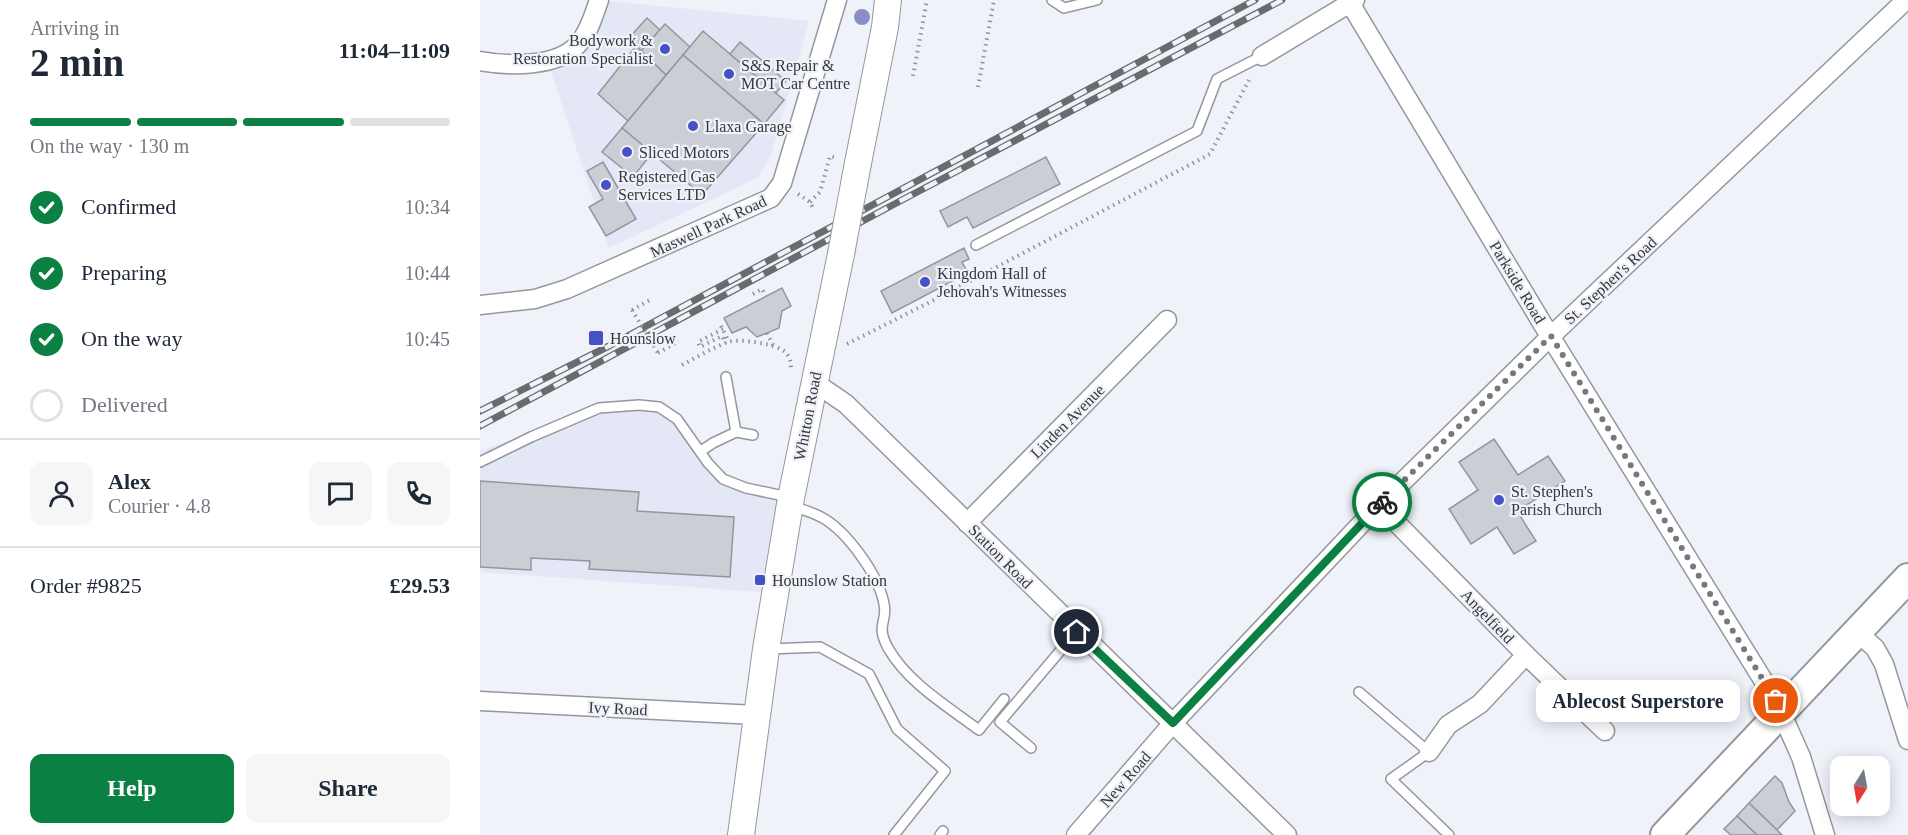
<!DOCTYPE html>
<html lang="en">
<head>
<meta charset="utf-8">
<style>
  body { margin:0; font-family:Georgia,serif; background:#f6f6f7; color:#1f2937; height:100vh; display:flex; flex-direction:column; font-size:22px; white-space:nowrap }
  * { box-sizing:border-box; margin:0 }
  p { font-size:20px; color:#747a83 }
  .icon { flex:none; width:33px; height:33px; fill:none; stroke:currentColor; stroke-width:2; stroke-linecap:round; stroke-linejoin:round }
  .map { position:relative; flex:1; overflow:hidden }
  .panel { display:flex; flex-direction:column; background:#fff; width:480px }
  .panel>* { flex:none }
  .needle { width:39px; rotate:191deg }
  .controls { position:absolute; left:1350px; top:756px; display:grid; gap:12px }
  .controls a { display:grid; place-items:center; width:60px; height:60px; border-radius:12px; background:#fff; box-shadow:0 3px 15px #0003; font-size:30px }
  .pin { position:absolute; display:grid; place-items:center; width:51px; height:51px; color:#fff; margin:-26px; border:3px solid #fff; border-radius:50%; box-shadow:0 2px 6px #0007 }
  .courier { position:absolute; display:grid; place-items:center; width:60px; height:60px; margin:-30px; border:4px solid #0b8043; border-radius:50%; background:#fff; color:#222; box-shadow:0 2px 8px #0007 }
  .bubble { position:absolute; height:42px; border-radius:12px; background:#fff; box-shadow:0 3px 15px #0003; font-size:20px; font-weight:700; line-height:42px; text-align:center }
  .overview em { font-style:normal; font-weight:700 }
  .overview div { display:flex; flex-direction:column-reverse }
  .overview { display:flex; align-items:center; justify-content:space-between; height:102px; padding:0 30px }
  h1 { font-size:39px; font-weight:700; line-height:45px }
  .bar { display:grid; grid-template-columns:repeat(4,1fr); gap:9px 6px; align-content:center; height:72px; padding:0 30px }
  .bar i { height:8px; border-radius:4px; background:#e0e1e3 }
  .bar .selected { background:#0b8043 }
  .bar p { grid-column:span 4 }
  .line { display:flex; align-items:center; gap:15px; padding:0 30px; border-top:2px solid #e0e1e3 }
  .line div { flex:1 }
  .round { display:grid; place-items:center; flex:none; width:63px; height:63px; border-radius:12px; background:#f6f6f7 }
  ol { padding:0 30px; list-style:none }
  li { display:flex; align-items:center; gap:18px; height:66px }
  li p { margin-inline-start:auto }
  li .icon { padding:6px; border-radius:50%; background:#0b8043; color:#fff; stroke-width:4 }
  li:last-child { color:#747a83 }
  li i { width:33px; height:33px; border:3px solid #e0e1e3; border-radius:50% }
  .action { display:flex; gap:12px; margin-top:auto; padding:12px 30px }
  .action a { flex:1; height:69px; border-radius:12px; background:#0b8043; color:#fff; font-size:24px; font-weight:700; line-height:69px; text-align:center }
  .action a+a { background:#f6f6f7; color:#1f2937 }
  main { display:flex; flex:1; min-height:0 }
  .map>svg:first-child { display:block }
  .built { fill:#e3e7f6 }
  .building { fill:#cbced5; stroke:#94969e; stroke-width:1.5 }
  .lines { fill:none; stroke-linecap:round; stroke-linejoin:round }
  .service-casing { stroke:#95979e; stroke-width:12 }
  .minor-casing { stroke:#95979e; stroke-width:21 }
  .secondary-casing { stroke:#95979e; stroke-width:28 }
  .primary-casing { stroke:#95979e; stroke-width:32 }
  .path { stroke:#929399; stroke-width:4; stroke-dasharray:1.5 4.5; stroke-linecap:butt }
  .service { stroke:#fff; stroke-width:9 }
  .minor { stroke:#fff; stroke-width:18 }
  .secondary { stroke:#fff; stroke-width:26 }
  .primary { stroke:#fff; stroke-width:28 }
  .rail-casing { stroke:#696b6f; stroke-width:7 }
  .rail { stroke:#f0f2fa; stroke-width:4.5; stroke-dasharray:14; stroke-linecap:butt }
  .secondary-bridge-casing { stroke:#95979e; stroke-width:28; stroke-linecap:butt }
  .path-bridge { stroke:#929399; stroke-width:4; stroke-dasharray:1.5 4.5; stroke-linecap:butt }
  .secondary-bridge { stroke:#fff; stroke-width:26 }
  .tree { fill:#898fc6 }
  .done { stroke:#77787d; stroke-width:6; stroke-dasharray:0 10.8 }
  .route { stroke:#0b8043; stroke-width:8 }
  .poi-dot { fill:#4551c5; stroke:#f0f2fa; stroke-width:2 }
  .labels { text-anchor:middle; stroke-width:4.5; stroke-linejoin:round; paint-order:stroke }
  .poi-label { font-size:16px; fill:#36373a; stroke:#f0f2fa; text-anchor:start }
  .street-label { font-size:16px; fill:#36373a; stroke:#f0f2fa }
</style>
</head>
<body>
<main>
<section class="panel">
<div class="overview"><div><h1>2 min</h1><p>Arriving in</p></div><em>11:04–11:09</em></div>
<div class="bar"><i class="selected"></i><i class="selected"></i><i class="selected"></i><i></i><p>On the way · 130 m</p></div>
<ol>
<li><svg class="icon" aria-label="check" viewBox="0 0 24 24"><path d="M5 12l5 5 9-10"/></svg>Confirmed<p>10:34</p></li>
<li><svg class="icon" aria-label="check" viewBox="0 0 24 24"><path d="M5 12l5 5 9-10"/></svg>Preparing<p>10:44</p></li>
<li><svg class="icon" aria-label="check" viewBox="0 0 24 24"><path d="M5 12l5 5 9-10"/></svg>On the way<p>10:45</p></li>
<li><i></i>Delivered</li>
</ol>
<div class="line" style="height:108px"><a class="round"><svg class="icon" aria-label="person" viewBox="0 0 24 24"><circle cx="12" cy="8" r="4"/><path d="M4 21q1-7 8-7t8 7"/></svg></a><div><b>Alex</b><p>Courier · 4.8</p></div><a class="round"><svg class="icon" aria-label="chat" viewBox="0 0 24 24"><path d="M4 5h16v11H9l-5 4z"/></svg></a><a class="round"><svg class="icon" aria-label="phone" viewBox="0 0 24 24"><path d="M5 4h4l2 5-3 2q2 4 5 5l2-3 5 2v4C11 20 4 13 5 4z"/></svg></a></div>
<div class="line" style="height:78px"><div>Order #9825</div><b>£29.53</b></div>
<div class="action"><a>Help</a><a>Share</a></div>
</section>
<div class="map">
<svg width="1428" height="835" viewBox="0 0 1428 835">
  <rect width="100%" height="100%" fill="#f0f2fa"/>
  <g class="built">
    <polygon points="119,0 329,21 291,156 277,178 129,248 68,62 85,54"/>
    <polygon points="179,407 197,419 243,479 311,498 295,593 0,572 0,451 119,408"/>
  </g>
  <g class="building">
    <polygon points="167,18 180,30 161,51 148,39"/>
    <polygon points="185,24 210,47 186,75 161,51"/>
    <polygon points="223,31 304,100 284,124 203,55"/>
    <polygon points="260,42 306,81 296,93 250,54"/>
    <polygon points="156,46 186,75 148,121 118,94"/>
    <polygon points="203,55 284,124 222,195 142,128"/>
    <polygon points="142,128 172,153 153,177 122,152"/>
    <polygon points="566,157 580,184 493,228 487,217 468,227 460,211"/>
    <polygon points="123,162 156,219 126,236 109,207 123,199 107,171"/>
    <polygon points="484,248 489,259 482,262 488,273 412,313 401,291"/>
    <polygon points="302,288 311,306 302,311 299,328 277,337 266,327 252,333 244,318"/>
    <polygon points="1014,439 1038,475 1068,456 1085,481 1037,511 1056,541 1034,554 1017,527 991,544 969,509 998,490 979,462"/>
    <polygon points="0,481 159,492 157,511 254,517 250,577 109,569 110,561 51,558 51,570 0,567"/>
    <polygon points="1295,776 1302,783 1309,802 1315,811 1297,830 1269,803"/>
    <polygon points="1269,803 1297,830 1302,835 1277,835 1257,816"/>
    <polygon points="1257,816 1277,835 1251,835 1244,829"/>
  </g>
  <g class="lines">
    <defs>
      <g id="service">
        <polyline points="572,0 584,8 617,0"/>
        <polyline points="496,245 717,131 737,79 782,56"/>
        <polyline points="246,377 256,432"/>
        <polyline points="221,451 233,443 256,432 273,435"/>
        <polyline points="0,462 51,437 119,408 159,405 179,407 197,419 228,463 243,479 266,488 309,497"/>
        <path d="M311 506C321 509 332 512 341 517 366 530 399 575 404 604 408 622 395 624 408 648 428 683 467 706 499 730L524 699"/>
        <polyline points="288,649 340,647 389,674 417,729 465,771 414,835"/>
        <polyline points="879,692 949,752 911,779 969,835"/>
        <polyline points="551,748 520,722 597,631"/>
        <polyline points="460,835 463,831"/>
      </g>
      <g id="minor">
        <polyline points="870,3 1062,323 1296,701 1321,757 1345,835"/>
        <polyline points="782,56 875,0"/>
        <path d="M0 61C28 66 79 68 99 43 109 32 114 14 119 0"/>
        <polyline points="0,305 55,299 87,289 291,198 302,183 357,0"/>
        <polyline points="334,382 366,404 807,835"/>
        <polyline points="899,505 1046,655 1000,704 968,725 949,752"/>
        <polyline points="487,523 687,320"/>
        <polyline points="1377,632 1395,648 1404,664 1428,740"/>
        <polyline points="1046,655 1125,731"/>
        <polyline points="0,701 276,715"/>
        <polyline points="596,835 693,723 899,505 1071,336 1426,0"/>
      </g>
      <g id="secondary">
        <polyline points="378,163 405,27 408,0"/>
        <polyline points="261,835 286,649 311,498 361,254"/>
      </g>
      <polyline id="primary" points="1185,835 1428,578"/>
    </defs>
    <use href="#service" class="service-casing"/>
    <use href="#minor" class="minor-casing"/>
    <use href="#secondary" class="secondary-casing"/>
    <use href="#primary" class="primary-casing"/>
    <g class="path">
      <polyline points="433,76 447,0"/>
      <polyline points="498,87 514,0"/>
      <polyline points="318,194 330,202 334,210"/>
      <polyline points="330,202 340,192 350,156 357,158"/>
      <polyline points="273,294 282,289 286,296"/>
      <polyline points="152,310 172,299"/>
      <polyline points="241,326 249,342"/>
      <polyline points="243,329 218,342 220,347 242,336 246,343"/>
      <polyline points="287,333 293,345"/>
      <polyline points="367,344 462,296 730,154 769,80"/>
      <polyline points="178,353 199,341"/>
      <path d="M202 365C217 357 232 348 248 342 259 338 299 344 306 353 311 359 311 364 311 371"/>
    </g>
    <use href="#service" class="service"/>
    <use href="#minor" class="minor"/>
    <use href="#secondary" class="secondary"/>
    <use href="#primary" class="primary"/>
    <defs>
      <g id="rail">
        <polyline points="0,411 129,346 775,0"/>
        <polyline points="0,426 422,200 802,0"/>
      </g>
    </defs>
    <use href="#rail" class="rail-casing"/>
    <use href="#rail" class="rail"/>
    <defs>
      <polyline id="secondary-bridge" points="361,254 378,163"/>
    </defs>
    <use href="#secondary-bridge" class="secondary-bridge-casing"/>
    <polyline class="path-bridge" points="152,310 178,353"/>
    <use href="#secondary-bridge" class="secondary-bridge"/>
  </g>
  <circle class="tree" cx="382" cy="17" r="8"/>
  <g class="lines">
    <polyline class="done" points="902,502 1071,336 1296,701"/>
    <polyline class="route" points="597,632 693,723 902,502"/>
  </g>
  <g class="poi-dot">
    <circle cx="185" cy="49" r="6"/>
    <circle cx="249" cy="74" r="6"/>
    <circle cx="213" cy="126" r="6"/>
    <circle cx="147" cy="152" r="6"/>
    <circle cx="126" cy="185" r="6"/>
    <circle cx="445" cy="282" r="6"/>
    <rect x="108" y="330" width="16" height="16" rx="3"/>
    <circle cx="1019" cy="500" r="6"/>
    <rect x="274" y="574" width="12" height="12" rx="3"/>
  </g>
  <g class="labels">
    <g class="poi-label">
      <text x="173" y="46" text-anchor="end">Bodywork &amp;<tspan x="173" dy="18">Restoration Specialist</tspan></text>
      <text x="261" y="71">S&amp;S Repair &amp;<tspan x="261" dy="18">MOT Car Centre</tspan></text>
      <text x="225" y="132">Llaxa Garage</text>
      <text x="159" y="158">Sliced Motors</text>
      <text x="138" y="182">Registered Gas<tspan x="138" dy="18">Services LTD</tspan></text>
      <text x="457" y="279">Kingdom Hall of<tspan x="457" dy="18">Jehovah's Witnesses</tspan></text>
      <text x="130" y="344">Hounslow</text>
      <text x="1031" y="497">St. Stephen's<tspan x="1031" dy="18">Parish Church</tspan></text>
      <text x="292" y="586">Hounslow Station</text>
    </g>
    <g class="street-label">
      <text transform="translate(228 226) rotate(-25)" y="6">Maswell Park Road</text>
      <text transform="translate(1130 280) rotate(-43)" y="6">St. Stephen's Road</text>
      <text transform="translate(1038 282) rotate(59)" y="6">Parkside Road</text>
      <text transform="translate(327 416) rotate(-79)" y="6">Whitton Road</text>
      <text transform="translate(587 421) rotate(-45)" y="6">Linden Avenue</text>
      <text transform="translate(521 556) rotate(45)" y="6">Station Road</text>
      <text transform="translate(1008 616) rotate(46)" y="6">Angelfield</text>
      <text transform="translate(138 708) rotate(3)" y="6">Ivy Road</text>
      <text transform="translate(645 779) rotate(-49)" y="6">New Road</text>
    </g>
  </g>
</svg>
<div class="controls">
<a><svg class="needle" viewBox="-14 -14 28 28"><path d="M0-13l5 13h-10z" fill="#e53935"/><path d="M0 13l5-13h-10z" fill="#747a83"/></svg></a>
</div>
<div class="pin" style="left:1296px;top:701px;background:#ea580c"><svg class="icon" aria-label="bag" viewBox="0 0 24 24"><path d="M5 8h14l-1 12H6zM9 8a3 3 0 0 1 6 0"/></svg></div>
<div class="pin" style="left:597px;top:632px;background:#1f2937"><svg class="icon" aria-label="home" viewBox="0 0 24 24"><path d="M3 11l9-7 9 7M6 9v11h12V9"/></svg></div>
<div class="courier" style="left:902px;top:502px"><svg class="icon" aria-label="bike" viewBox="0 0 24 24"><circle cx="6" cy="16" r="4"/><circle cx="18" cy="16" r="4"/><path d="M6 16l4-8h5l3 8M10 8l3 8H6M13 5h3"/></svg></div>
<div class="bubble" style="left:1056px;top:680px;width:204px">Ablecost Superstore</div>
</div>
</main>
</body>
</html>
